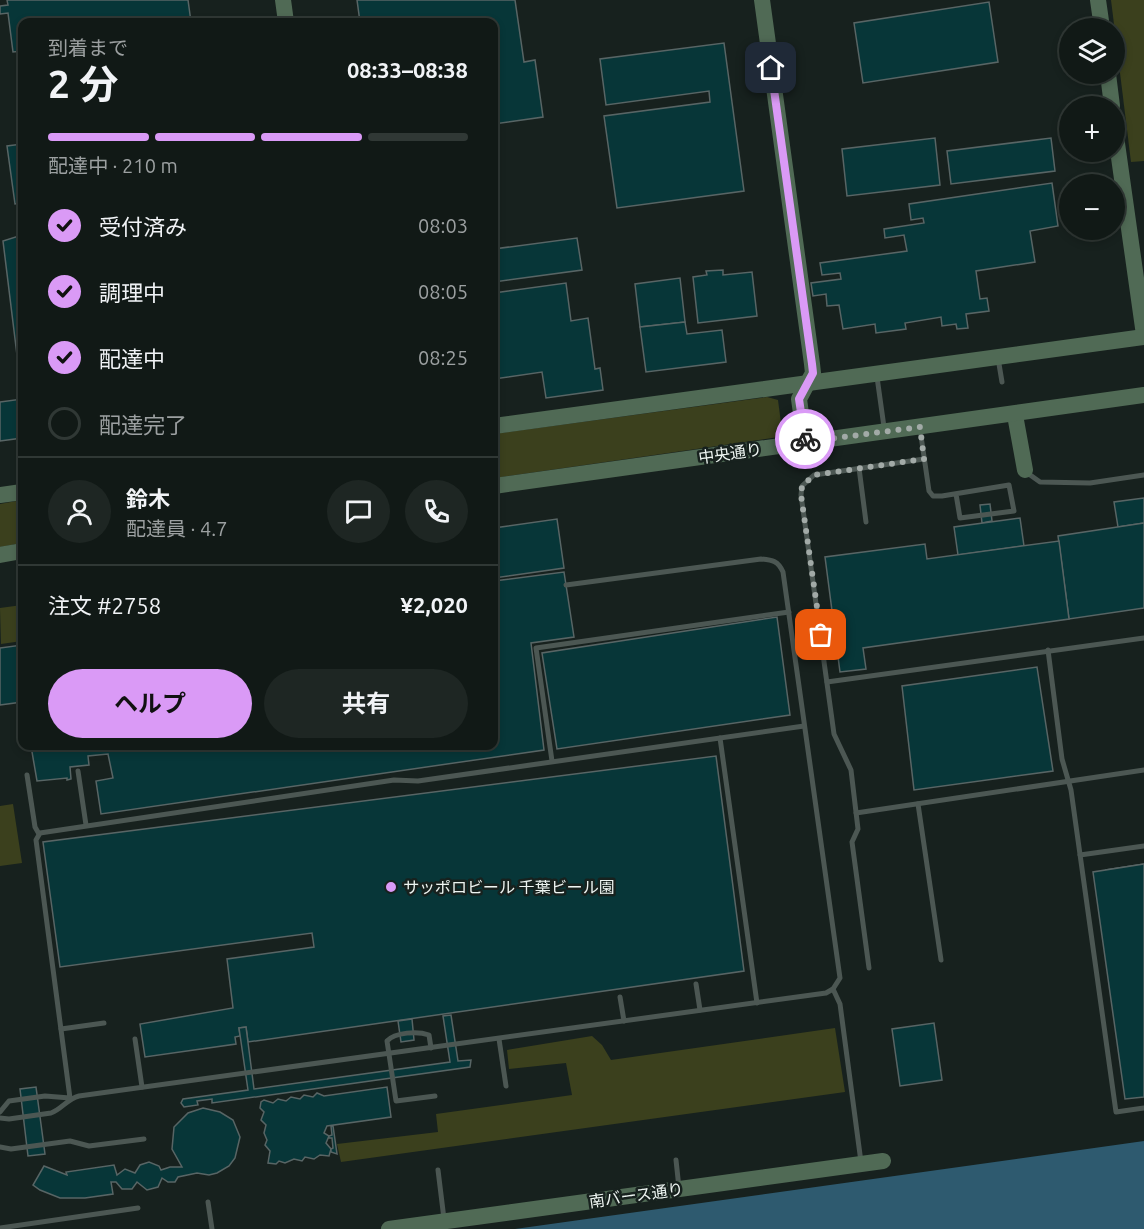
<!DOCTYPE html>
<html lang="ja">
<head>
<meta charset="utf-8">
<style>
  body { margin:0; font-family:Ubuntu,"Noto Sans JP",sans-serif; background:#1e2623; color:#f1f3f6; height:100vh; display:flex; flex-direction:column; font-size:22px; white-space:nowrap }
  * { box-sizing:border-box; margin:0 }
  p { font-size:20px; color:#9ca0a1 }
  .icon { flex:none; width:33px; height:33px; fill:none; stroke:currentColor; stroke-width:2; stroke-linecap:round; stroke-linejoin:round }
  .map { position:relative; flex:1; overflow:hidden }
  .side { position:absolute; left:18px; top:18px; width:480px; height:732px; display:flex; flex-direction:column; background:#111916; border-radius:12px; box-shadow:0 3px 9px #0003,0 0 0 2px #303835 }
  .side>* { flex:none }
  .fabs { position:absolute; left:1059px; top:18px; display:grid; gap:12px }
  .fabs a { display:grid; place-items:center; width:66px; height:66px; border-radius:50%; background:#111916; box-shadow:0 3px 9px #0003,0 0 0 2px #303835; font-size:30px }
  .pin { position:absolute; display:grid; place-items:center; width:51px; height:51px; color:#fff; margin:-26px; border-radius:12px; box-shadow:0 3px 9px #0006 }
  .courier { position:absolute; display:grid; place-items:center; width:60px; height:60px; margin:-30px; border:4px solid #da9af6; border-radius:50%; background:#fff; color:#222; box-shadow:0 2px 8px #0007 }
  .head em { font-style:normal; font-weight:700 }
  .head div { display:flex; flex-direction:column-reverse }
  .head { display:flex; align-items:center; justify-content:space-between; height:102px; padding:0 30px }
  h1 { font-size:39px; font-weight:700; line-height:45px }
  .bar { display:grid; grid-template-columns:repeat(4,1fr); gap:9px 6px; align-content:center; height:72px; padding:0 30px }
  .bar i { height:8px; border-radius:4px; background:#303835 }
  .bar .selected { background:#da9af6 }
  .bar p { grid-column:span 4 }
  .line { display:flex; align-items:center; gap:15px; padding:0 30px; border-top:2px solid #303835 }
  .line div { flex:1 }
  .round { display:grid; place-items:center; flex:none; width:63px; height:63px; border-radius:32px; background:#1e2623 }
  ol { padding:0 30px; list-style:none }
  li { display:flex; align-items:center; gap:18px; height:66px }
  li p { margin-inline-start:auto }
  li .icon { padding:6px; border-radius:50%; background:#da9af6; color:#111; stroke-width:4 }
  li:last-child { color:#9ca0a1 }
  li i { width:33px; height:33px; border:3px solid #303835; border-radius:50% }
  .primary-button { display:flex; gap:12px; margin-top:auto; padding:12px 30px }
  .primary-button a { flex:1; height:69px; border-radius:36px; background:#da9af6; color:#111; font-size:24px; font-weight:700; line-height:69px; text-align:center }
  .primary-button a+a { background:#1e2623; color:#f1f3f6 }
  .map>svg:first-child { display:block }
  .green { fill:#3b401d }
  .water { fill:#2e5a6f }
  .building { fill:#073638; stroke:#586565; stroke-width:1.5 }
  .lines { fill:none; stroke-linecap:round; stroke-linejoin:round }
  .lane { stroke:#4c5753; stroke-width:5 }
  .secondary { stroke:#506a55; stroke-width:16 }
  .done { stroke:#a2aaa7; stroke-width:6; stroke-dasharray:0 10.8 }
  .route { stroke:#da9af6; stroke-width:8 }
  .poi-dot { fill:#da9af6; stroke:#17211e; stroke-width:2 }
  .labels { text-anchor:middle; stroke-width:5; stroke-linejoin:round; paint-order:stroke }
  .street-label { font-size:16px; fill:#edf4f1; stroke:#17211e }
  .poi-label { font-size:16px; fill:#edf4f1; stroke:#17211e; text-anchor:start }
</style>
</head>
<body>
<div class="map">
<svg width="1144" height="1229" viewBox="0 0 1144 1229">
  <rect width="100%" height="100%" fill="#17211e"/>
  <g class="green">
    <polygon points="1111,0 1144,0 1144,161 1131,162"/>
    <polygon points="767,397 778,400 782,431 779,437 494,478 494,434"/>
    <polygon points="22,500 22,543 0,547 0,504"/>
    <polygon points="22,605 22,641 1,644 0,608"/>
    <polygon points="13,804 22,863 0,866 0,806"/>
    <polygon points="835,1028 845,1092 341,1162 337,1144 438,1132 436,1114 572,1095 566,1063 509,1069 507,1050 592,1036 602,1045 611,1060"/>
  </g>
  <polygon class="water" points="1144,1141 1144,1229 515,1229"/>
  <g class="building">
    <polygon points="7,0 188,0 191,22 22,22 22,51 13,52 8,13 0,14 0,6 8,5"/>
    <polygon points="357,0 515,0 524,62 535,60 543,117 494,124 494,22 360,22"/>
    <polygon points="989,2 998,62 863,83 854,23"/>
    <polygon points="724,43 744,191 617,208 604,116 710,102 709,91 606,105 600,59"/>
    <polygon points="935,138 940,185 847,196 842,149"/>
    <polygon points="1051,138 1055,171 951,184 947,151"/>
    <polygon points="22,144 22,203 15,204 7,146"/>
    <polygon points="1052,183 1058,226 1030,231 1035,262 976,271 980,299 987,298 989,311 966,314 968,328 957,329 956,324 942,326 941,317 905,323 906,329 876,333 875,324 843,329 839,305 827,306 826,294 813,296 811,283 841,279 840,273 822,275 820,263 907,251 904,235 885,238 884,229 924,223 923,218 911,220 909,204"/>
    <polygon points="22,230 22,396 3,241 19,236 19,231"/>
    <polygon points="577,238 582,270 494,282 494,249"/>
    <polygon points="723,270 723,275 752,272 757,316 698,323 693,277 707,275 706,271"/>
    <polygon points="680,278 685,322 640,327 635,284"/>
    <polygon points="566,283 571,321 588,318 595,369 600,368 603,390 546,398 542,372 494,379 494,293"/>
    <polygon points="685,322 687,334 722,330 726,362 646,372 640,327"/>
    <polygon points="22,399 22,438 0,441 0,402"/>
    <polygon points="1144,498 1144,523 1118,527 1114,502"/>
    <polygon points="990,504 992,521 982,523 980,505"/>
    <polygon points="1020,518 1024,546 958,555 954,527"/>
    <polygon points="557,519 564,568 494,578 494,528"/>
    <polygon points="1144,523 1144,608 1069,619 1058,536"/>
    <polygon points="1059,541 1069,619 863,648 866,669 840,672 825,557 925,544 927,559"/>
    <polygon points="564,572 574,637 531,643 544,750 101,814 96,781 113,778 108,754 88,756 89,765 70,767 71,779 67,780 67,778 37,781 31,746 494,746 494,581"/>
    <polygon points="777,617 790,715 557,749 542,653"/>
    <polygon points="22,645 22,702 0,705 0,648"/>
    <polygon points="1037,667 1053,771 914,790 902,686"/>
    <polygon points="716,756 744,971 248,1042 246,1027 239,1028 240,1036 235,1037 236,1044 145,1057 140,1024 233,1008 227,959 314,947 312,933 60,967 43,842"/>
    <polygon points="1144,864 1144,1083 1134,1084 1106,870"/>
    <polygon points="1144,864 1144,1097 1125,1099 1093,872"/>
    <polygon points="451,1015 458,1061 471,1060 470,1067 212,1103 212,1099 197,1101 198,1105 184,1107 181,1103 183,1099 248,1090 239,1028 246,1027 254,1089 450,1062 443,1016"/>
    <polygon points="412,1019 414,1040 401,1042 398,1021"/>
    <polygon points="934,1023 942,1080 900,1086 892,1029"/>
    <polygon points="36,1087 45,1154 28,1156 20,1089"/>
    <polygon points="387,1087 391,1117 327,1126 324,1133 329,1136 326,1143 331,1149 329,1156 320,1155 314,1159 305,1157 302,1161 294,1159 285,1163 279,1161 276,1164 268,1163 270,1151 265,1145 267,1140 264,1133 266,1125 261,1120 264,1112 260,1108 261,1102 264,1100 273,1103 278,1099 286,1101 291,1097 300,1099 304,1095 313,1097 317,1093 324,1096"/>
    <polygon points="203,1108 220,1112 233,1120 240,1137 235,1158 229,1166 217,1173 209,1175 197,1173 178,1177 175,1182 168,1182 162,1178 158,1187 147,1190 137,1182 132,1189 122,1189 116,1182 111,1182 113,1194 85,1198 60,1198 40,1190 33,1185 44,1166 67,1175 66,1172 114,1165 117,1175 125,1169 135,1173 140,1165 149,1162 159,1166 161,1170 170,1167 182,1167 172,1149 174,1127 188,1113"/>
    <polygon points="331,1126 333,1126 337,1154 331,1152 331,1149 333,1148 332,1138 329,1138 329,1136 332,1135"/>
  </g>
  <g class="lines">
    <g class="lane">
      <polyline points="998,358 1002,382"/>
      <polyline points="877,377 884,427"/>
      <polyline points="920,429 929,491 933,496 942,496 1009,485 1014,511 960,518 956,494"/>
      <polyline points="859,468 866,522"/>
      <polyline points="1026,472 1040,482 1090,483 1144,475"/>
      <polyline points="1048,650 1062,759 1071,790 1116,1112 1144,1108"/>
      <polyline points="827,682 1144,638"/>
      <polyline points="720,738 757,1003"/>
      <polyline points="552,761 536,648 789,612"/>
      <polyline points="78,771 86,825"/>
      <polyline points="27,775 35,827 39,834"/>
      <polyline points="918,804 941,960"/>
      <polyline points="856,813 1144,770"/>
      <polyline points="1080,855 1144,846"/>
      <polyline points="869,968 852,842 858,829 851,770 834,734 801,495 802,486 814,475 924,459"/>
      <polyline points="696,984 700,1010"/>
      <polyline points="833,989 840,1004 861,1162"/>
      <polyline points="620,997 624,1021"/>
      <polyline points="61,1029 104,1023"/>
      <polyline points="135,1039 142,1087"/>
      <polyline points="499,1039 506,1086"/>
      <path d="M431 1048 429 1035C418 1031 395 1032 387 1041L396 1101 435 1096"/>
      <polyline points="0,1112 9,1101 45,1096 70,1098 36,840 40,833 394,780 418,781 804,726"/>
      <path d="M0 1118 9 1119 51 1113C62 1109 67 1099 79 1096L826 993 833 989 840 978 783 572C778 561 773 560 761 559L566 585"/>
      <polyline points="0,1147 11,1149 70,1141 89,1146 144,1139"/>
      <polyline points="676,1160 679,1188"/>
      <polyline points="438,1170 444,1219"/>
      <polyline points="208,1202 212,1229"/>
      <polyline points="0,1228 138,1208"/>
    </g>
    <g class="secondary">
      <polyline points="283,0 286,22"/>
      <polyline points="762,0 812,364 813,373 799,399 805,442"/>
      <polyline points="1098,0 1102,28"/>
      <polyline points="1108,74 1112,106"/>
      <polyline points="1114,122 1144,335"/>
      <polyline points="1015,415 1025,470"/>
      <polyline points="494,426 1144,337"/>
      <polyline points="494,486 1144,395"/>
      <polyline points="0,495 22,492"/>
      <polyline points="0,555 22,551"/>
      <polyline points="389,1229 883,1161"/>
    </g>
  </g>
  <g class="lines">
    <polyline class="done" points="805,439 805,442 920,427 924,459 814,475 802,486 801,495 821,635"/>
    <polyline class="route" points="771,68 812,364 813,373 799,399 805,439"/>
  </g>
  <circle class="poi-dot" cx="391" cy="887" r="6"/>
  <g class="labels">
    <g class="street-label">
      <text transform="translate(730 453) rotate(-8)" y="6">中央通り</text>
      <text transform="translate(636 1195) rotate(-8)" y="6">南バース通り</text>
    </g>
    <g class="poi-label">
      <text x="403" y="893">サッポロビール 千葉ビール園</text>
    </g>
  </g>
</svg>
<div class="fabs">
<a><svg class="icon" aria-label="layers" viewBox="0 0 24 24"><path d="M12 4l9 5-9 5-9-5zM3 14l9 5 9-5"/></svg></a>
<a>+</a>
<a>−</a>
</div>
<div class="pin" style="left:821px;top:635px;background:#ea580c"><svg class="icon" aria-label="bag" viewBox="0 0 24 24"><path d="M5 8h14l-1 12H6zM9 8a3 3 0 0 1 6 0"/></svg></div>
<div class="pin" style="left:771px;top:68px;background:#1f2937"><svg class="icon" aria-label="home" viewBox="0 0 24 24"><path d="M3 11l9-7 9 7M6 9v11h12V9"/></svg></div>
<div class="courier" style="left:805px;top:439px"><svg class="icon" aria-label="bike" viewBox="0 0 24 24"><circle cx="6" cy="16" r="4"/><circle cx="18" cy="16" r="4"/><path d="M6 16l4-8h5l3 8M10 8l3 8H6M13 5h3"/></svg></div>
<section class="side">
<div class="head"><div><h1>2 分</h1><p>到着まで</p></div><em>08:33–08:38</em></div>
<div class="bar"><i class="selected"></i><i class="selected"></i><i class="selected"></i><i></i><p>配達中 · 210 m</p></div>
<ol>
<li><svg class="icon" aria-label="check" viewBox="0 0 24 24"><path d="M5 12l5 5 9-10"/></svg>受付済み<p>08:03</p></li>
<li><svg class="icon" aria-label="check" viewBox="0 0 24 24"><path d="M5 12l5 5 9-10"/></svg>調理中<p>08:05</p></li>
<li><svg class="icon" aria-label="check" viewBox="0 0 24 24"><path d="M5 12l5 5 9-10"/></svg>配達中<p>08:25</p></li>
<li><i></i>配達完了</li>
</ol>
<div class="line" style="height:108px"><a class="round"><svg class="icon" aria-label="person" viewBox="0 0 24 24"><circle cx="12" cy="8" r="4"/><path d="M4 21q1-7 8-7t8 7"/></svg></a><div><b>鈴木</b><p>配達員 · 4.7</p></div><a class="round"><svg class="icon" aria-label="chat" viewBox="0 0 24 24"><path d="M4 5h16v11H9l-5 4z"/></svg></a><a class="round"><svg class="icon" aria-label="phone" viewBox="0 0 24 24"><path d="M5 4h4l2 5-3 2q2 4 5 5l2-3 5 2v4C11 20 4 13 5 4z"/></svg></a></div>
<div class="line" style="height:78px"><div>注文 #2758</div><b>¥2,020</b></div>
<div class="primary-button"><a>ヘルプ</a><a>共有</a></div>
</section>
</div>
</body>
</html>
